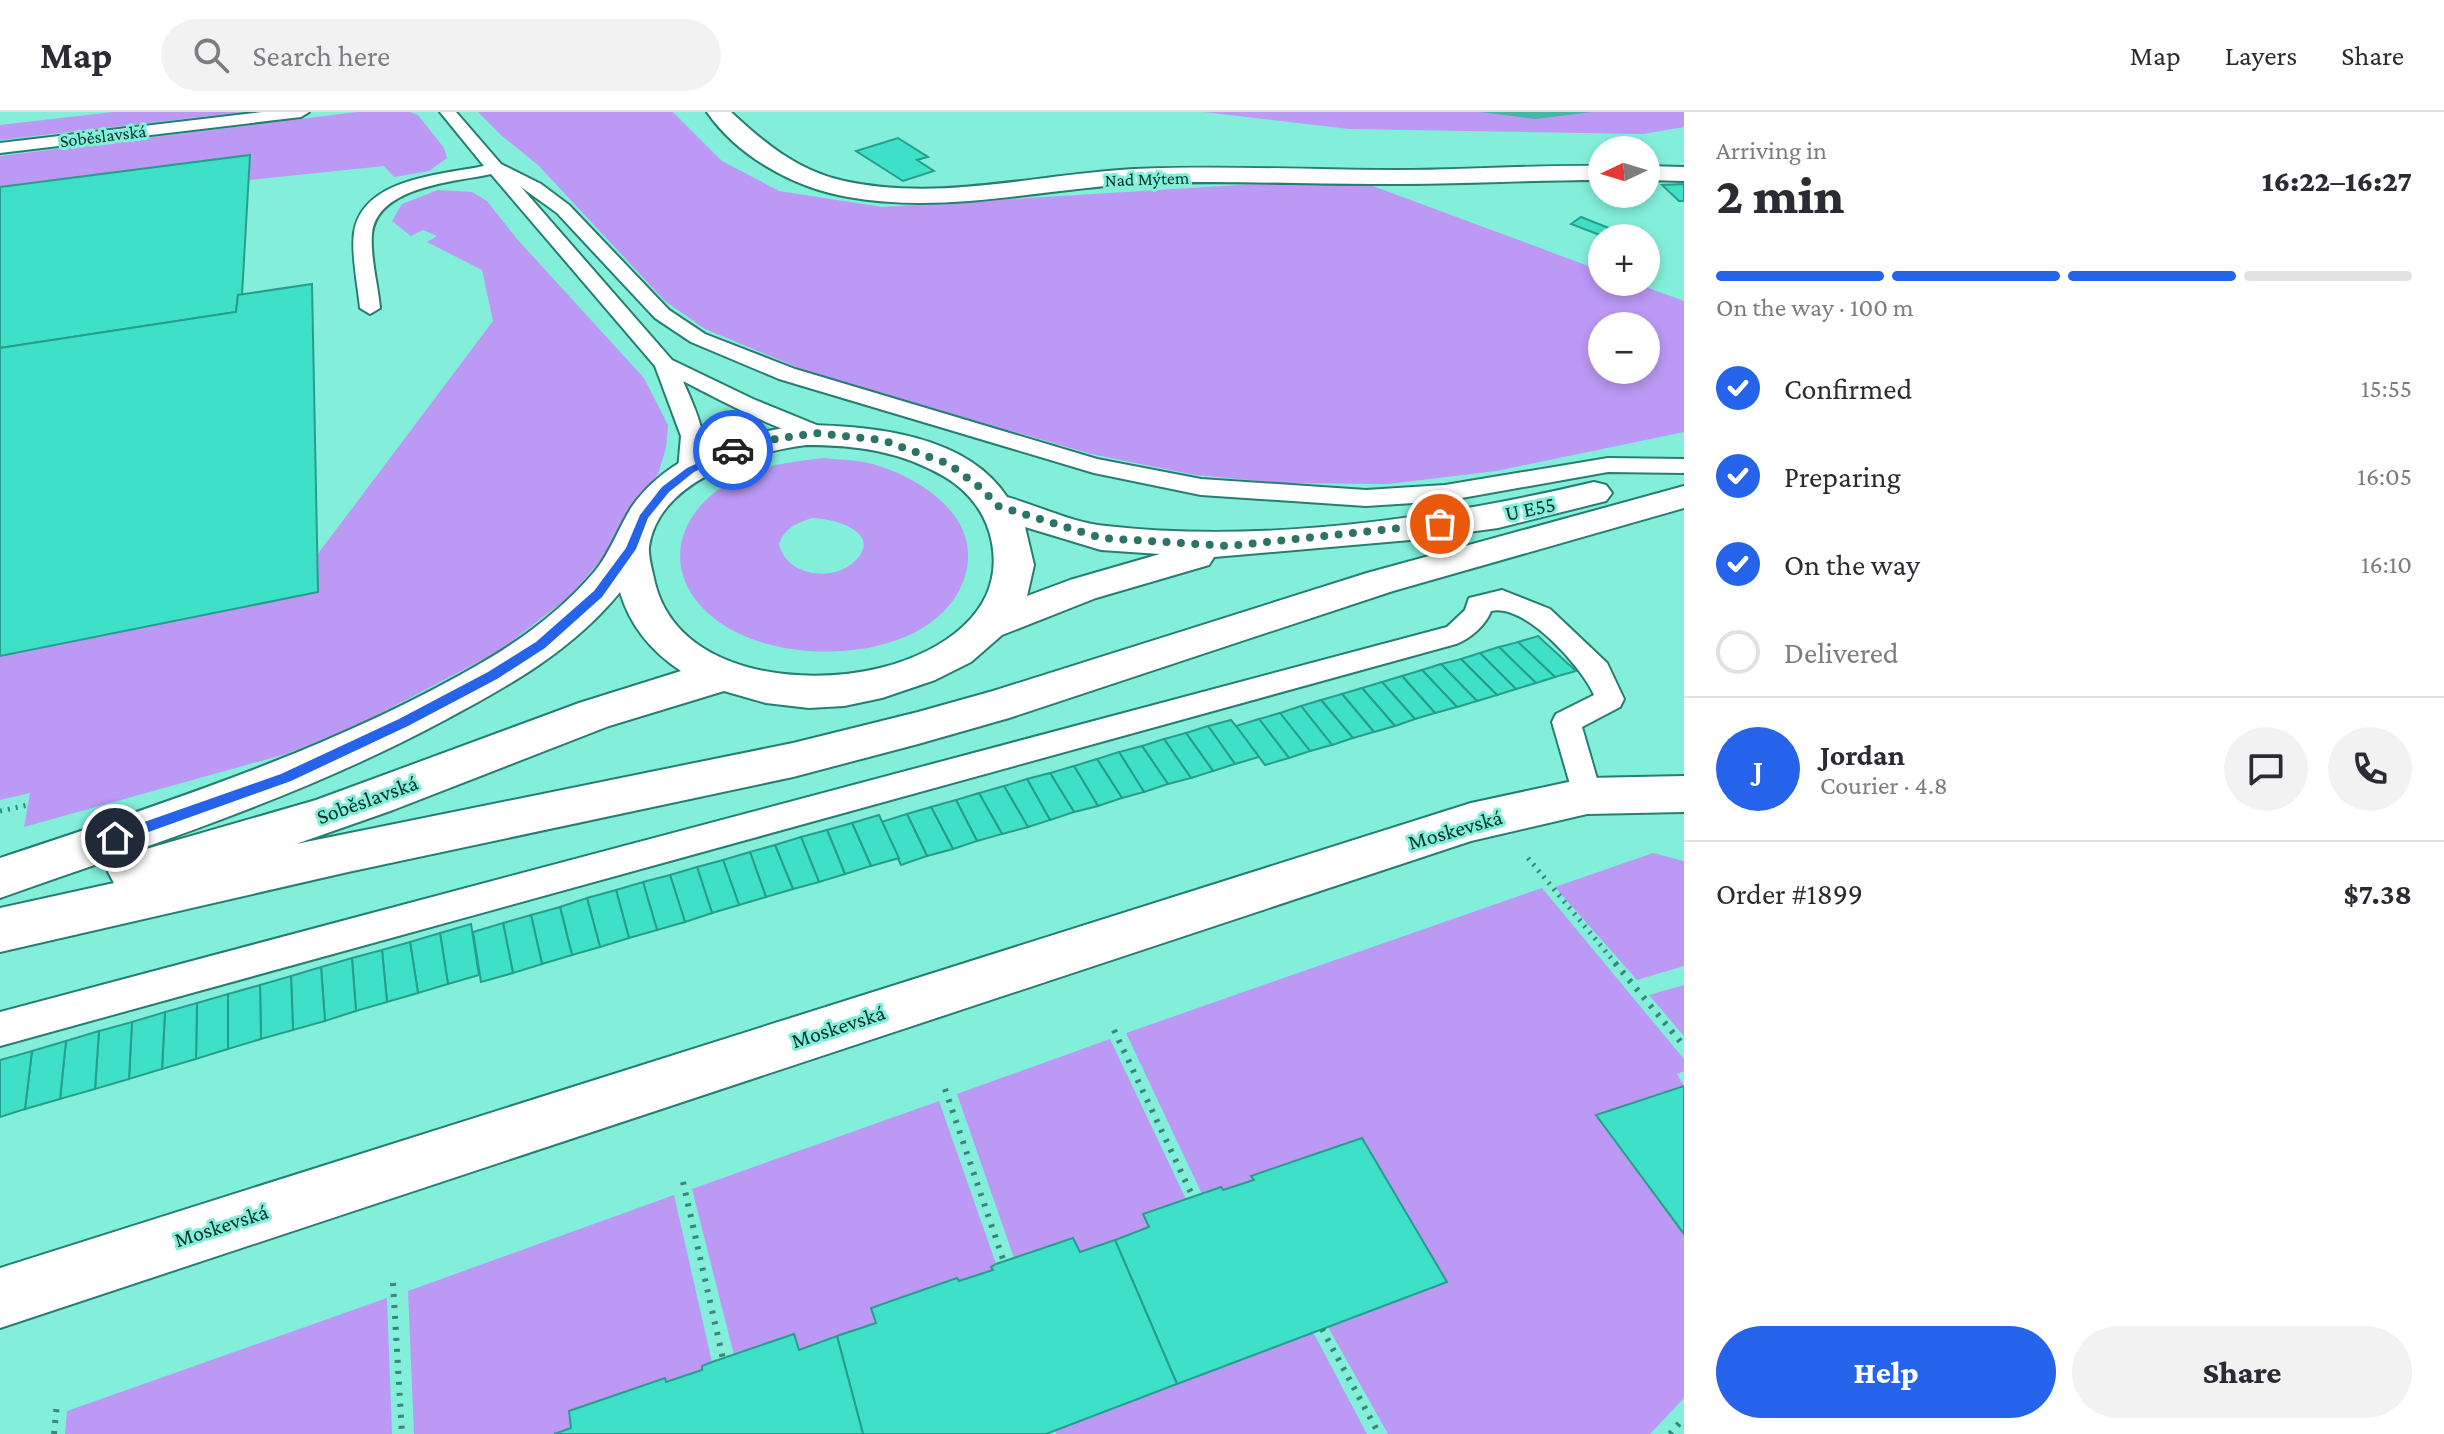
<!DOCTYPE html>
<html lang="en">
<head>
<meta charset="utf-8">
<style>
  body { margin:0; font-family:"Crimson Pro",serif; background:#f2f2f3; color:#2b2b33; height:100vh; display:flex; flex-direction:column; font-size:30px; white-space:nowrap }
  * { box-sizing:border-box; margin:0 }
  p { font-size:26px; color:#7c7c81 }
  .icon { flex:none; width:44px; height:44px; fill:none; stroke:currentColor; stroke-width:2; stroke-linecap:round; stroke-linejoin:round }
  .map { position:relative; flex:1; overflow:hidden }
  .drawer { display:flex; flex-direction:column; background:#fff; width:760px }
  .drawer>* { flex:none }
  .needle { width:52px; rotate:266deg }
  .buttons { position:absolute; left:1588px; top:24px; display:grid; gap:16px }
  .buttons a { display:grid; place-items:center; width:72px; height:72px; border-radius:50%; background:#fff; box-shadow:0 4px 12px #0003; font-size:40px }
  .pin { position:absolute; display:grid; place-items:center; width:68px; height:68px; color:#fff; margin:-34px; border:4px solid #fff; border-radius:50%; box-shadow:0 2px 8px #0007 }
  .courier { position:absolute; display:grid; place-items:center; width:80px; height:80px; margin:-40px; border:6px solid #2563eb; border-radius:50%; background:#fff; color:#222; box-shadow:0 2px 10px #0007 }
  .summary em { font-style:normal; font-weight:800 }
  .summary div { display:flex; flex-direction:column-reverse }
  .summary { display:flex; align-items:center; justify-content:space-between; height:136px; padding:0 32px }
  h1 { font-size:52px; font-weight:800; line-height:60px }
  .bar { display:grid; grid-template-columns:repeat(4,1fr); gap:12px 8px; align-content:center; height:96px; padding:0 32px }
  .bar i { height:10px; border-radius:6px; background:#e1e1e2 }
  .bar .active { background:#2563eb }
  .bar p { grid-column:span 4 }
  .line { display:flex; align-items:center; gap:20px; padding:0 32px; border-top:2px solid #e1e1e2 }
  .line div { flex:1 }
  .round { display:grid; place-items:center; flex:none; width:84px; height:84px; border-radius:42px; background:#f2f2f3 }
  ol { padding:0 32px; list-style:none }
  li { display:flex; align-items:center; gap:24px; height:88px }
  li p { margin-inline-start:auto }
  li .icon { padding:8px; border-radius:50%; background:#2563eb; color:#fff; stroke-width:4 }
  li:last-child { color:#7c7c81 }
  li i { width:44px; height:44px; border:4px solid #e1e1e2; border-radius:50% }
  .button { display:flex; gap:16px; margin-top:auto; padding:16px 32px }
  .button a { flex:1; height:92px; border-radius:48px; background:#2563eb; color:#fff; font-size:32px; font-weight:800; line-height:92px; text-align:center }
  .button a+a { background:#f2f2f3; color:#2b2b33 }
  header { display:flex; align-items:center; gap:48px; box-sizing:border-box; height:112px; padding:0 40px; background:#fff; border-bottom:2px solid #e1e1e2 }
  header strong { font-size:38px }
  nav { display:flex; gap:44px; margin-inline-start:auto; font-size:28px }
  .search { width:560px; height:72px; background:#f2f2f3; display:flex; align-items:center; gap:20px; box-sizing:border-box; padding:0 28px; border-radius:44px; color:#7c7c81; font-size:30px }
  main { display:flex; flex:1; min-height:0 }
  .map>svg:first-child { display:block }
  .green { fill:#bb99f5; fill-rule:evenodd }
  .lines { fill:none; stroke-linecap:round; stroke-linejoin:round }
  .stream { fill:#42b7a4; fill-rule:evenodd }
  .building { fill:#3ee0c7; stroke:#279e8c; stroke-width:2 }
  .service-casing { stroke:#277d6f; stroke-width:4 }
  .minor-casing { stroke:#277d6f; stroke-width:4 }
  .secondary-casing { stroke:#277d6f; stroke-width:4 }
  .path-far1 { stroke:#3b8679; stroke-width:5; stroke-dasharray:2 6; stroke-linecap:butt }
  .path { stroke:#3b8679; stroke-width:6; stroke-dasharray:3 8; stroke-linecap:butt }
  .service { fill:#fff; fill-rule:evenodd }
  .minor { fill:#fff; fill-rule:evenodd }
  .secondary { fill:#fff; fill-rule:evenodd }
  .route { fill:#2563eb }
  .done { stroke:#2e7367; stroke-width:8; stroke-dasharray:0 14.4 }
  .labels { text-anchor:middle; stroke-width:6; stroke-linejoin:round; paint-order:stroke }
  .far-street-label { font-size:18px; fill:#003029; stroke:#83efda }
  .street-label { font-size:22px; fill:#003029; stroke:#83efda }
</style>
</head>
<body>
<header>
<strong>Map</strong>
<div class="search"><svg class="icon" aria-label="search" viewBox="0 0 24 24"><circle cx="10" cy="10" r="6"/><path d="M15 15l6 6"/></svg>Search here</div>
<nav><a>Map</a><a>Layers</a><a>Share</a></nav>
</header>
<main>
<div class="map">
<svg width="1684" height="1322" viewBox="0 0 1684 1322">
  <rect width="100%" height="100%" fill="#83efda"/>
  <g class="green">
    <polygon points="113,0 243,0 0,28 0,13"/>
    <polygon points="357,0 410,0 418,3 444,36 447,46 429,59 394,65 384,54 249,68 250,43 0,75 0,44"/>
    <path d="M478 0H673L722 49 779 79 882 95 1351 66 1602 159V170H1632L1684 189V320L1496 359 1388 372 1284 371 1195 363 1091 342 811 261 705 217 665 189 538 53 502 24ZM1602 214H1646V258H1602Z"/>
    <polygon points="1204,0 1684,0 1684,15 1643,22 1349,17"/>
    <polygon points="438,78 472,80 487,89 517,127 644,266 668,313 666,336 658,362 628,400 604,444 569,485 499,539 358,613 286,642 24,715 30,681 0,688 0,544 318,480 317,443 493,209 482,158 427,130 437,124 423,118 411,124 392,109 402,92"/>
    <path d="M825 346C841 348 858 348 873 352 927 368 991 412 960 477 923 550 792 553 730 517 656 474 668 398 742 364 769 352 797 349 825 346ZM812 406C833 406 884 420 855 449 833 471 786 464 779 432 785 416 796 411 812 406Z"/>
    <polygon points="1653,741 1684,749 1684,854 1637,868 1555,775"/>
    <polygon points="1542,776 1684,947 1684,959 1677,962 1684,974 1597,1003 1684,1122 1684,1286 1650,1322 1388,1322 1328,1215 1447,1170 1362,1027 1252,1065 1254,1068 1223,1078 1221,1075 1202,1082 1126,921"/>
    <polygon points="1684,873 1684,924 1649,883"/>
    <polygon points="1110,927 1186,1087 1144,1102 1149,1115 1080,1140 1073,1126 1014,1146 957,982"/>
    <polygon points="939,989 996,1152 991,1155 993,1158 959,1169 957,1166 872,1196 876,1211 799,1238 734,1243 692,1077"/>
    <polygon points="674,1083 712,1250 703,1253 702,1258 666,1270 665,1266 570,1299 571,1316 554,1322 414,1322 408,1179"/>
    <polygon points="387,1186 392,1322 65,1322 67,1299"/>
    <polygon points="1313,1220 1367,1322 1056,1322 1055,1319"/>
  </g>
  <g class="lines">
    <polygon class="stream" points="1480,0 1592,0 1535,7"/>
  </g>
  <g class="building">
    <polygon points="898,26 928,45 917,48 934,59 903,69 856,39"/>
    <polygon points="250,43 242,183 238,183 236,200 0,236 0,75"/>
    <polygon points="1684,72 1684,89 1679,89 1662,73"/>
    <polygon points="1581,105 1609,116 1600,123 1571,112"/>
    <polygon points="312,172 318,480 0,544 0,236 236,200 238,183"/>
    <polygon points="1538,524 1576,559 1555,565 1518,530"/>
    <polygon points="1518,530 1555,565 1536,571 1499,535"/>
    <polygon points="1499,535 1536,571 1516,577 1480,541"/>
    <polygon points="1480,541 1516,577 1497,583 1461,547"/>
    <polygon points="1461,547 1497,583 1477,589 1441,552"/>
    <polygon points="1441,552 1477,589 1457,595 1422,558"/>
    <polygon points="1422,558 1457,595 1435,601 1402,564"/>
    <polygon points="1402,564 1435,601 1415,607 1382,570"/>
    <polygon points="1382,570 1415,607 1395,614 1362,576"/>
    <polygon points="1362,576 1395,614 1374,620 1342,582"/>
    <polygon points="1342,582 1374,620 1353,626 1321,588"/>
    <polygon points="1321,588 1353,626 1332,633 1301,594"/>
    <polygon points="1301,594 1332,633 1310,639 1280,601"/>
    <polygon points="1280,601 1310,639 1289,646 1259,607"/>
    <polygon points="1259,607 1289,646 1265,653 1236,614"/>
    <polygon points="1231,608 1236,614 1259,645 1235,652 1208,614"/>
    <polygon points="1208,614 1235,652 1213,659 1186,621"/>
    <polygon points="1186,621 1213,659 1191,666 1164,627"/>
    <polygon points="1164,627 1191,666 1168,672 1142,634"/>
    <polygon points="1142,634 1168,672 1144,680 1119,640"/>
    <polygon points="1119,640 1144,680 1122,686 1097,647"/>
    <polygon points="1097,647 1122,686 1098,694 1074,654"/>
    <polygon points="1074,654 1098,694 1074,700 1050,661"/>
    <polygon points="1050,661 1074,700 1050,708 1027,667"/>
    <polygon points="1027,667 1050,708 1028,715 1004,674"/>
    <polygon points="1004,674 1028,715 1002,722 979,681"/>
    <polygon points="979,681 1002,722 977,729 956,688"/>
    <polygon points="956,688 977,729 953,737 931,695"/>
    <polygon points="931,695 953,737 927,744 907,702"/>
    <polygon points="907,702 927,744 901,753 881,710"/>
    <polygon points="879,703 899,746 871,754 852,711"/>
    <polygon points="852,711 871,754 845,762 827,718"/>
    <polygon points="827,718 845,762 819,770 801,725"/>
    <polygon points="801,725 819,770 793,777 775,733"/>
    <polygon points="775,733 793,777 766,785 750,740"/>
    <polygon points="750,740 766,785 739,793 723,748"/>
    <polygon points="723,748 739,793 712,801 697,755"/>
    <polygon points="697,755 712,801 685,810 670,763"/>
    <polygon points="670,763 685,810 657,818 643,770"/>
    <polygon points="643,770 657,818 629,826 616,778"/>
    <polygon points="616,778 629,826 600,835 587,786"/>
    <polygon points="587,786 600,835 572,843 560,795"/>
    <polygon points="560,795 572,843 542,852 531,803"/>
    <polygon points="531,803 542,852 513,861 503,811"/>
    <polygon points="503,811 513,861 481,870 473,820"/>
    <polygon points="471,812 479,863 448,872 440,821"/>
    <polygon points="440,821 448,872 418,881 410,830"/>
    <polygon points="410,830 418,881 387,890 382,838"/>
    <polygon points="382,838 387,890 356,899 352,846"/>
    <polygon points="352,846 356,899 325,909 321,855"/>
    <polygon points="321,855 325,909 293,918 291,864"/>
    <polygon points="291,864 293,918 261,927 260,873"/>
    <polygon points="260,873 261,927 228,937 228,882"/>
    <polygon points="228,882 228,937 196,947 197,891"/>
    <polygon points="197,891 196,947 162,957 165,900"/>
    <polygon points="165,900 162,957 129,967 132,910"/>
    <polygon points="132,910 129,967 95,977 99,919"/>
    <polygon points="99,919 95,977 60,987 66,929"/>
    <polygon points="66,929 60,987 25,997 32,939"/>
    <polygon points="32,939 25,997 0,1005 0,948"/>
    <polygon points="1684,974 1684,1122 1596,1003"/>
    <polygon points="1362,1026 1447,1170 1177,1272 1115,1128 1149,1115 1143,1102 1221,1075 1223,1078 1254,1068 1251,1064"/>
    <polygon points="1073,1126 1080,1140 1115,1128 1177,1272 1046,1322 863,1322 837,1224 876,1211 871,1196 957,1166 959,1169 993,1158 991,1155 996,1152"/>
    <polygon points="794,1222 799,1238 837,1224 863,1322 554,1322 571,1316 569,1299 665,1266 666,1270 702,1258 702,1254 712,1250"/>
  </g>
  <g class="lines">
    <defs>
      <g id="service">
        <polygon points="262,0 309,0 301,5 0,41 0,31"/>
        <path d="M440 0H456L501 52 541 72 569 93 669 198 705 222 795 257 1097 347 1201 367 1366 378 1445 373 1608 346 1684 347V361L1608 360 1445 389 1366 394 1201 383 1094 361 779 267 691 230 655 206 557 101 521 75 672 248 753 287 824 316 827 321 824 326C800 332 709 282 683 269 694 295 715 335 698 363H682L678 358 681 324 655 254 491 62C455 70 377 74 372 122 370 145 378 173 380 196L370 202 360 196C358 175 351 141 354 121 362 66 441 63 484 54Z"/>
        <path d="M1502 478 1550 497 1607 551 1624 587 1620 595 1582 615 1602 684 1598 693 1587 696 1576 693 1552 610 1556 602 1594 583C1582 555 1524 490 1491 499 1486 513 1470 527 1456 532L0 934V900L1447 515 1465 498 1469 486Z"/>
      </g>
      <g id="minor">
        <path d="M707 0H731C764 31 798 59 844 69 940 90 1038 62 1134 57 1221 53 1308 58 1395 58 1464 58 1533 53 1602 54V68C1534 68 1465 72 1397 72 1308 73 1219 67 1131 72 1036 78 943 102 848 85 795 76 738 45 707 0Z"/>
        <polygon points="1646,54 1684,55 1684,69 1646,68"/>
        <polygon points="1684,664 1684,700 1587,702 1471,729 0,1216 0,1156 1471,691 1587,666"/>
      </g>
      <path id="secondary" d="M806 313C873 314 967 323 1007 385 1039 394 1073 411 1106 414 1263 432 1441 406 1594 370L1606 373 1612 381 1606 389 1498 416 1410 428 1214 445 1209 453 1096 486 1002 523 971 550 935 568 882 586 844 594 809 596 766 591 724 579 609 614 393 698 296 732 793 631 918 600 993 579 1367 461 1684 374V396L1393 479 1009 606 918 632 793 665 348 760 0 840V796L114 771 108 760 115 746 316 688 579 591 681 559C652 540 630 514 620 480 573 538 509 574 445 608 304 684 150 733 0 786V746C164 691 332 638 483 550 524 526 564 496 595 459 611 439 618 417 631 396 670 339 741 321 806 313ZM806 333C856 333 901 339 945 365 970 380 987 403 992 431 1005 501 940 541 880 556 804 575 678 563 655 471 653 461 648 445 649 435 658 369 751 340 806 333ZM1025 415 1101 438 1160 442 1070 468 1027 484 1034 453Z"/>
    </defs>
    <use href="#service" class="service-casing"/>
    <use href="#minor" class="minor-casing"/>
    <use href="#secondary" class="secondary-casing"/>
    <g class="path-far1">
      <polyline points="0,699 28,693"/>
      <polyline points="1528,746 1617,853"/>
    </g>
    <g class="path">
      <polyline points="1615,851 1684,934"/>
      <polyline points="1114,918 1193,1085"/>
      <polyline points="945,977 1004,1150"/>
      <polyline points="683,1070 723,1247"/>
      <polyline points="393,1171 402,1322"/>
      <polyline points="1322,1217 1379,1322"/>
      <polyline points="54,1322 57,1291"/>
      <polyline points="1670,1322 1684,1306"/>
    </g>
    <use href="#service" class="service"/>
    <use href="#minor" class="minor"/>
    <use href="#secondary" class="secondary"/>
  </g>
  <polygon class="route" points="733,335 736,336 736,340 694,360 669,380 648,406 636,437 602,485 545,536 497,567 408,614 291,669 115,732 110,730 110,722 281,662 399,607 488,560 536,530 594,479 626,436 640,403 662,375 687,356"/>
  <g class="lines">
    <polyline class="done" points="733,338 756,330 816,321 882,328 949,352 982,377 998,394 1101,426 1229,434 1440,412"/>
  </g>
  <g class="labels">
    <g class="far-street-label">
      <text transform="translate(103 24) rotate(-7)" y="6">Soběslavská</text>
      <text transform="translate(1147 67) rotate(-2)" y="6">Nad Mýtem</text>
    </g>
    <g class="street-label">
      <text transform="translate(1530 396) rotate(-12)" y="8">U E55</text>
      <text transform="translate(367 687) rotate(-20)" y="8">Soběslavská</text>
      <text transform="translate(1455 717) rotate(-16)" y="8">Moskevská</text>
      <text transform="translate(838 914) rotate(-18)" y="8">Moskevská</text>
      <text transform="translate(221 1113) rotate(-18)" y="8">Moskevská</text>
    </g>
  </g>
</svg>
<div class="buttons">
<a><svg class="needle" viewBox="-14 -14 28 28"><path d="M0-13l5 13h-10z" fill="#e53935"/><path d="M0 13l5-13h-10z" fill="#7c7c81"/></svg></a>
<a>+</a>
<a>−</a>
</div>
<div class="pin" style="left:1440px;top:412px;background:#ea580c"><svg class="icon" aria-label="bag" viewBox="0 0 24 24"><path d="M5 8h14l-1 12H6zM9 8a3 3 0 0 1 6 0"/></svg></div>
<div class="pin" style="left:115px;top:726px;background:#1f2937"><svg class="icon" aria-label="home" viewBox="0 0 24 24"><path d="M3 11l9-7 9 7M6 9v11h12V9"/></svg></div>
<div class="courier" style="left:733px;top:338px"><svg class="icon" aria-label="car" viewBox="0 0 24 24"><path d="M5 17H2v-5l4-1 3-4h7l3 4 3 1v5h-3M9 17h6M6 11h13"/><circle cx="7" cy="17" r="2"/><circle cx="17" cy="17" r="2"/></svg></div>
</div>
<section class="drawer">
<div class="summary"><div><h1>2 min</h1><p>Arriving in</p></div><em>16:22–16:27</em></div>
<div class="bar"><i class="active"></i><i class="active"></i><i class="active"></i><i></i><p>On the way · 100 m</p></div>
<ol>
<li><svg class="icon" aria-label="check" viewBox="0 0 24 24"><path d="M5 12l5 5 9-10"/></svg>Confirmed<p>15:55</p></li>
<li><svg class="icon" aria-label="check" viewBox="0 0 24 24"><path d="M5 12l5 5 9-10"/></svg>Preparing<p>16:05</p></li>
<li><svg class="icon" aria-label="check" viewBox="0 0 24 24"><path d="M5 12l5 5 9-10"/></svg>On the way<p>16:10</p></li>
<li><i></i>Delivered</li>
</ol>
<div class="line" style="height:144px"><b class="round" style="background:#2563eb;color:#fff">J</b><div><b>Jordan</b><p>Courier · 4.8</p></div><a class="round"><svg class="icon" aria-label="chat" viewBox="0 0 24 24"><path d="M4 5h16v11H9l-5 4z"/></svg></a><a class="round"><svg class="icon" aria-label="phone" viewBox="0 0 24 24"><path d="M5 4h4l2 5-3 2q2 4 5 5l2-3 5 2v4C11 20 4 13 5 4z"/></svg></a></div>
<div class="line" style="height:104px"><div>Order #1899</div><b>$7.38</b></div>
<div class="button"><a>Help</a><a>Share</a></div>
</section>
</main>
</body>
</html>
